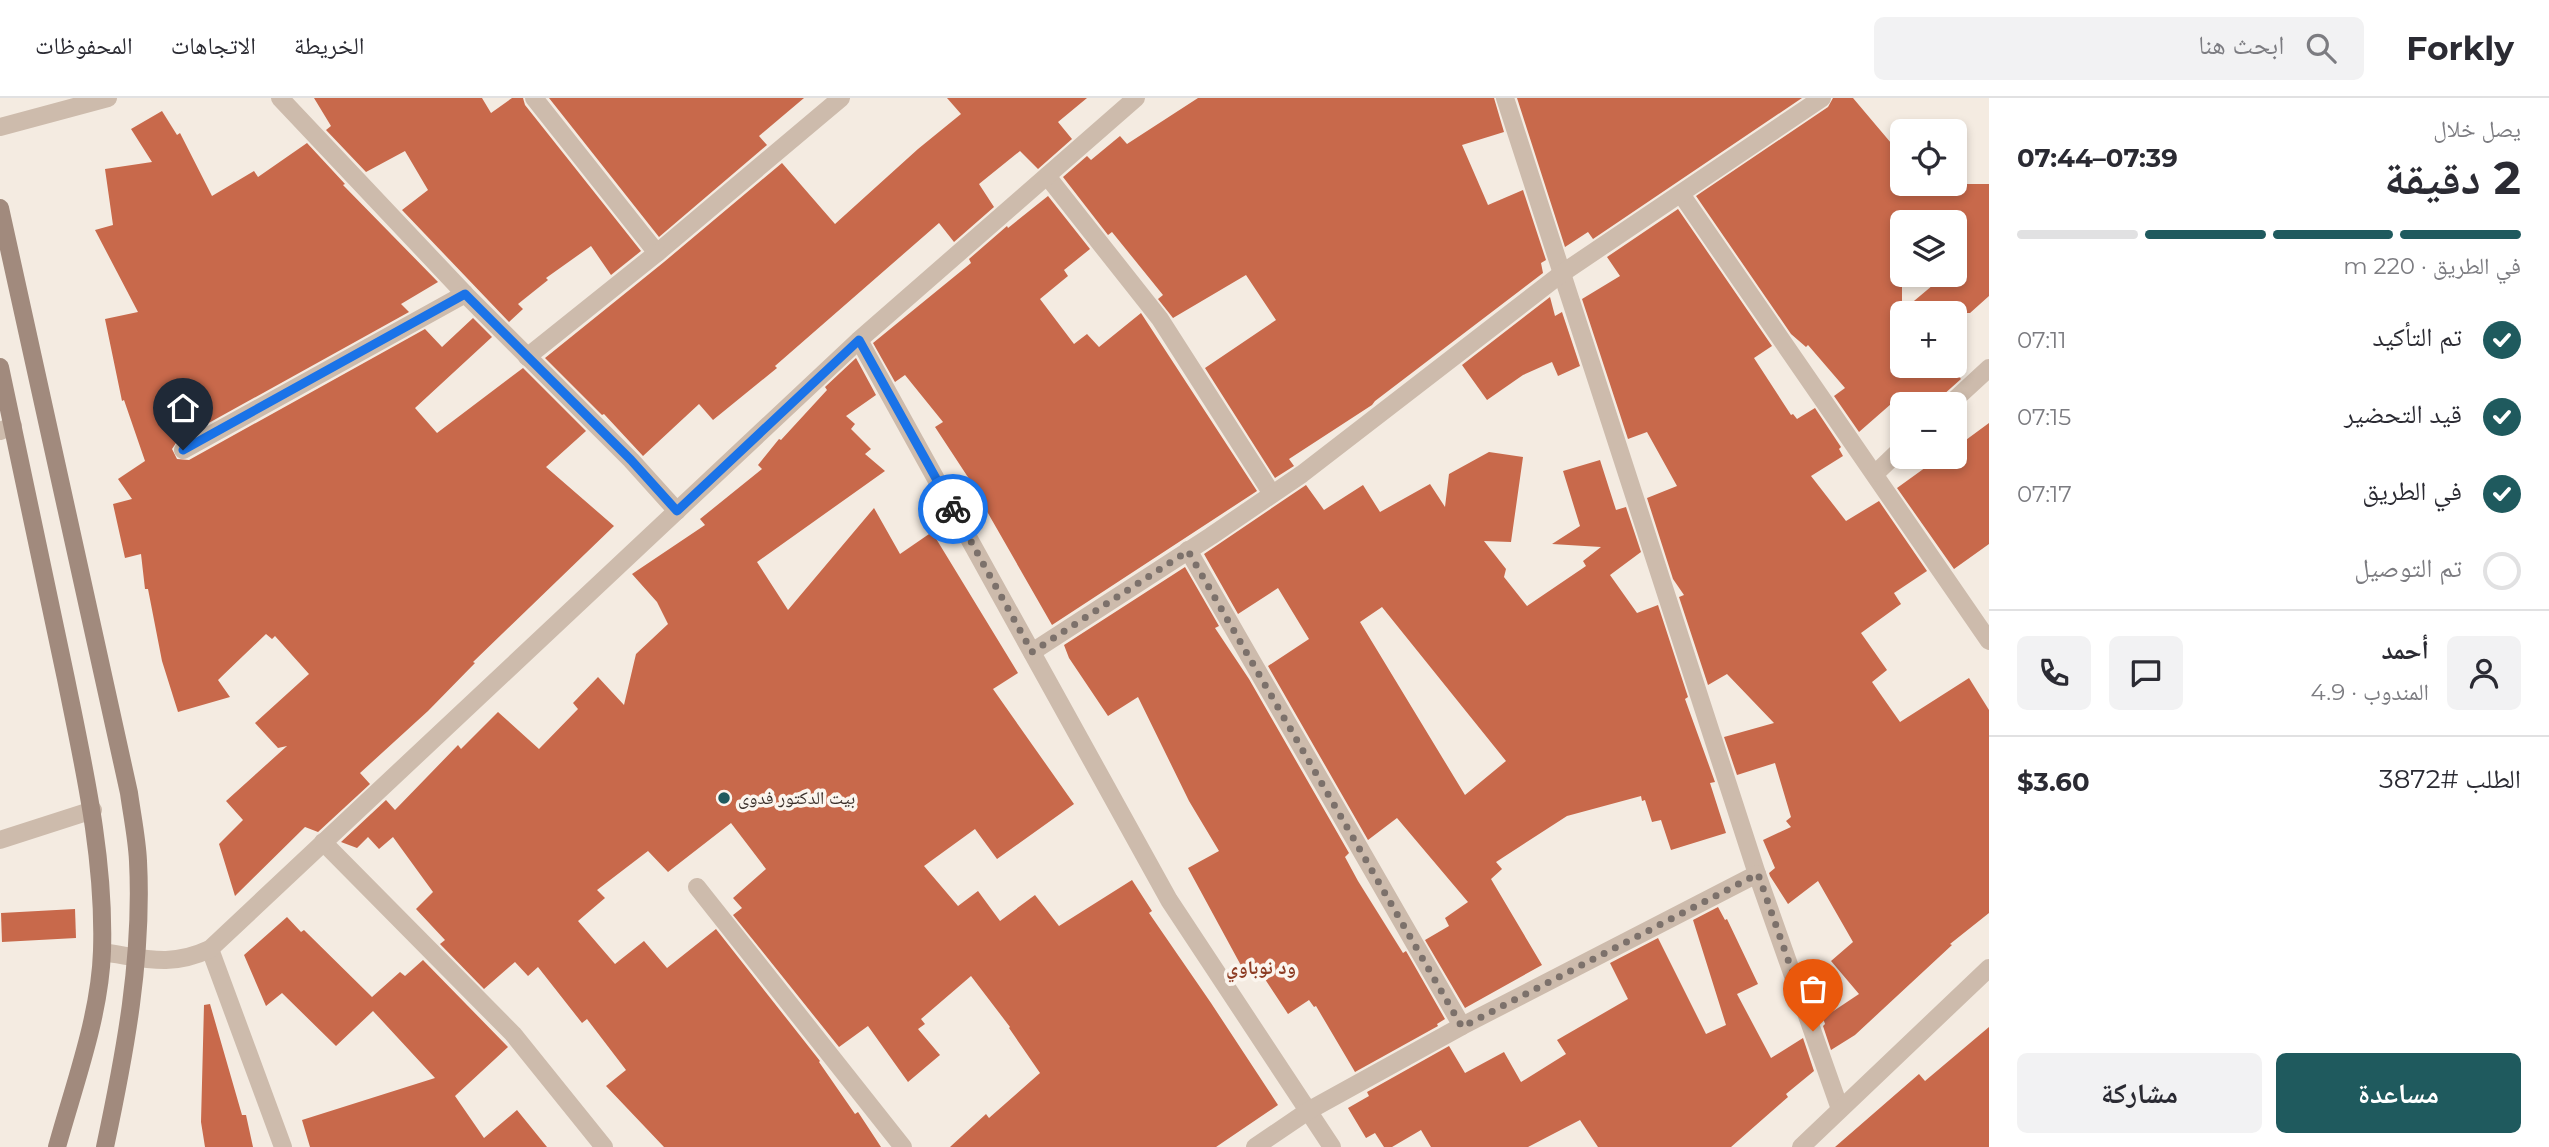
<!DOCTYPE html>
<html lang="ar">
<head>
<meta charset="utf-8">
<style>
  body { margin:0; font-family:Montserrat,"Noto Naskh Arabic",sans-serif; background:#f2f2f3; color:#2b2b33; direction:rtl; height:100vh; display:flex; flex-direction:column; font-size:26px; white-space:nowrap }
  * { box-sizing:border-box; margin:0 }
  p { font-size:23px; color:#7c7c81 }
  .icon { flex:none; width:38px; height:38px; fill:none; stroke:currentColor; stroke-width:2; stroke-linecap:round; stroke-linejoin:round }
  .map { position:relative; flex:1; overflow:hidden; direction:ltr }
  .details { display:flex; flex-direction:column; background:#fff; width:560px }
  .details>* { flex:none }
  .buttons { position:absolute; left:1890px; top:21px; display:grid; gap:14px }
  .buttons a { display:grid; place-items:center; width:77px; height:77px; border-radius:10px; background:#fff; box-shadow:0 4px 10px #0003; font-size:35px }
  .pin { position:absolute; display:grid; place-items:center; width:60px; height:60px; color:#fff; margin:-72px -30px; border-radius:50% 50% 50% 0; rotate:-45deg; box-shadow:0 0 7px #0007 }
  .pin .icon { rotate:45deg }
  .courier { position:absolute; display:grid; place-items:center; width:70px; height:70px; margin:-35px; border:5px solid #1a73e8; border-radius:50%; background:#fff; color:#222; box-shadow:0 2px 9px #0007 }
  .overview em { font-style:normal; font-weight:700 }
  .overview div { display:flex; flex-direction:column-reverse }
  .overview { display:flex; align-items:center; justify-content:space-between; height:119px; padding:0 28px }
  h1 { font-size:46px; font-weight:700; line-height:52px }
  .bar { display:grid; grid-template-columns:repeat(4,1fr); gap:10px 7px; align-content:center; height:84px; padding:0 28px }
  .bar i { height:9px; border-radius:5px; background:#e1e1e2 }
  .bar .current { background:#1f5a5e }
  .bar p { grid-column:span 4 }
  .line { display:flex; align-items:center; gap:18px; padding:0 28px; border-top:2px solid #e1e1e2 }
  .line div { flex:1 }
  .round { display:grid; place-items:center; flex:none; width:74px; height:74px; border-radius:10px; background:#f2f2f3 }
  ol { padding:0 28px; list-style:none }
  li { display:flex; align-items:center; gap:21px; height:77px }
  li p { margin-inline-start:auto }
  li .icon { padding:7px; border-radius:50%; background:#1f5a5e; color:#fff; stroke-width:4 }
  li:last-child { color:#7c7c81 }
  li i { width:38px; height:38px; border:4px solid #e1e1e2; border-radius:50% }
  .cta { display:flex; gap:14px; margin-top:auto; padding:14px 28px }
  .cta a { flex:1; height:80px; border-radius:10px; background:#1f5a5e; color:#fff; font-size:28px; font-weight:700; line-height:80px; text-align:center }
  .cta a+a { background:#f2f2f3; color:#2b2b33 }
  header { display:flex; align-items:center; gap:42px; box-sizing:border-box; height:98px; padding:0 35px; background:#fff; border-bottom:2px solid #e1e1e2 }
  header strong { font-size:33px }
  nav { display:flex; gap:38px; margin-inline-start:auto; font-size:24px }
  .search { width:490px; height:63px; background:#f2f2f3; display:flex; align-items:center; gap:18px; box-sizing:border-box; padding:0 24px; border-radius:10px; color:#7c7c81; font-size:26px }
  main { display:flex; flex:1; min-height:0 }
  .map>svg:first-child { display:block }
  .building { fill:#c8694b; fill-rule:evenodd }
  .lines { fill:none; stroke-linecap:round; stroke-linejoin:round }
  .minor { stroke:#cdbbac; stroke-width:18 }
  .tertiary { stroke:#cdbbac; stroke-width:18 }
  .secondary { stroke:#a18a7d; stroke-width:18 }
  .done { stroke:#7c716b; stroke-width:7; stroke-dasharray:0 12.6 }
  .route { stroke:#1a73e8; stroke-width:9 }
  .poi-dot { fill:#1f5a5e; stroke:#fbf5ee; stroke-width:2.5 }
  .labels { text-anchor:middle; stroke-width:7; stroke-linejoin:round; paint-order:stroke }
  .poi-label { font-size:18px; fill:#3b302b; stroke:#fbf5ee; text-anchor:start }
  .neighbourhood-label { font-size:19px; font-weight:bold; fill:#8c3b22; stroke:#fbf5ee }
</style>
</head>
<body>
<header>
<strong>Forkly</strong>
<div class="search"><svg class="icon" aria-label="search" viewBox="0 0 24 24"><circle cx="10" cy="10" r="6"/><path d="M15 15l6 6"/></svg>ابحث هنا</div>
<nav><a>الخريطة</a><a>الاتجاهات</a><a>المحفوظات</a></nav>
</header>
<main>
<section class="details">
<div class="overview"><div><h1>2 دقيقة</h1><p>يصل خلال</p></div><em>07:39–07:44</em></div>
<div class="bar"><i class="current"></i><i class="current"></i><i class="current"></i><i></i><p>في الطريق · 220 m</p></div>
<ol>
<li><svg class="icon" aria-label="check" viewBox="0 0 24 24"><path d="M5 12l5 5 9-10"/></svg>تم التأكيد<p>07:11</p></li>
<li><svg class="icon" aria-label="check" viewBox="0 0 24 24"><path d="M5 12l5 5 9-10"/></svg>قيد التحضير<p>07:15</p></li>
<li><svg class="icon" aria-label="check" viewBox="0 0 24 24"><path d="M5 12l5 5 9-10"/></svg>في الطريق<p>07:17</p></li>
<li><i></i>تم التوصيل</li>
</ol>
<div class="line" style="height:126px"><a class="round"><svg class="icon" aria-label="person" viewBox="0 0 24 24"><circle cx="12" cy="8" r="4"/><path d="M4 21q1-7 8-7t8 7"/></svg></a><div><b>أحمد</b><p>المندوب · 4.9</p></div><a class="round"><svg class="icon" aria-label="chat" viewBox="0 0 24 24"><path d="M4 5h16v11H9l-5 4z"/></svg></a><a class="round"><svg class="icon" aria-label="phone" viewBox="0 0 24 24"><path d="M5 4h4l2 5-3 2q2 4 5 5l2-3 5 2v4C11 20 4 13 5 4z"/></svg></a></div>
<div class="line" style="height:91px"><div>الطلب #3872</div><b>$3.60</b></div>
<div class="cta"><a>مساعدة</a><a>مشاركة</a></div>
</section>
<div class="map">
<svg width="1989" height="1049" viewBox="0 0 1989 1049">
  <rect width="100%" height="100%" fill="#f4ebe1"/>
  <g class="building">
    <polygon points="314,0 482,0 491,15 512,0 523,0 525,7 641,153 611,177 591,148 546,180 548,182 518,206 523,211 509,224 402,112 428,92 405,53 366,74 326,32 331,28"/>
    <polygon points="549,0 804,0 759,38 767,47 659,139"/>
    <polygon points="947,0 1087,0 1058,24 1072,41 1038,71 1020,53 979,86 994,109 954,144 939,125 775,268 777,270 713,322 699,306 643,358 604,316 602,317 545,260 664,164 782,65 835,126 918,51 961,16"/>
    <polygon points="1198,0 1494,0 1504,34 1462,47 1488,107 1523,92 1546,162 1541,165 1543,175 1375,303 1372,307 1289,361 1294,368 1275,380 1205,270 1276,222 1246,177 1173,220 1158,201 1163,197 1112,134 1108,137 1063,79 1087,58 1091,62 1120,38 1127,46"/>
    <polygon points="1517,0 1802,0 1593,141 1588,134 1565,149"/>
    <path d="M1833 0H1853L1902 58V86H1989V198L1970 215H1902V268H1950L1961 281 1942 298 1939 306H1891L1859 334 1834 298 1845 290 1808 247 1806 249 1791 236 1696 98 1828 9ZM1902 124H1955V177H1945L1902 213Z"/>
    <polygon points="162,13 177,37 180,35 212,98 254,73 258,79 307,45 345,86 343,87 438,184 401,206 409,214 178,342 172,351 177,361 189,362 425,231 442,249 473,220 492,239 415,310 437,335 523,270 586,333 546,369 614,428 473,564 475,565 428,613 360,675 370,686 318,734 305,729 235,798 219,746 243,722 226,703 287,648 278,650 255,625 309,576 275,538 272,541 266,536 218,582 230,599 178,614 162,563 148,491 145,491 141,456 125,460 113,406 132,401 118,381 145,363 124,302 122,303 105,221 138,214 95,132 113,127 105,71 152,64 131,31"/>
    <polygon points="1048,98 1090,151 1064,172 1068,178 1040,201 1074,246 1087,236 1099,249 1141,215 1257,393 1052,527 981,403 983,402 935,329 943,324 905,277 895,284 873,245 971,165 969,161 1007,128 1008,130"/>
    <polygon points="1678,111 1772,248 1754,260 1791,317 1793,316 1797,321 1815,310 1841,349 1839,351 1843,358 1811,378 1846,423 1879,403 1927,473 1894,495 1901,506 1861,535 1887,572 1872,584 1900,624 1969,580 1989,612 1989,815 1950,846 1952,847 1855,937 1831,952 1823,928 1825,926 1823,920 1859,896 1831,863 1853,844 1818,783 1788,806 1770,778 1769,775 1775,770 1763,742 1791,729 1786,723 1791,719 1775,665 1737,677 1724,639 1774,625 1727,576 1708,587 1679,499 1684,497 1673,481 1647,400 1677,388 1647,334 1628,341 1582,201 1620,178 1607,159"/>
    <polygon points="1550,199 1555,218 1562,214 1580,268 1558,278 1552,264 1523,277 1487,302 1462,267"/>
    <polygon points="856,260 876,297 846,318 855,326 851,331 871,351 865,356 885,373 757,464 788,512 874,410 900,456 932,434 1018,575 993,591 1074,706 997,761 975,731 924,768 958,808 978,793 1000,823 1035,797 1059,828 1132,782 1152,813 1149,815 1211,905 1278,1007 1216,1049 950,1049 986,1016 989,1020 1040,975 1009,930 1010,929 971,878 921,921 925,926 918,931 940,957 908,984 868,928 839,949 733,817 742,810 733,800 766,771 731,725 668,774 648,753 597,792 605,800 578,823 615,866 644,843 667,870 716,831 820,963 819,964 855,1016 858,1014 881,1049 664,1049 606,988 626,972 587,921 582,925 538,869 528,878 515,864 484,891 440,846 445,842 416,811 433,794 393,739 379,751 368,739 357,750 341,744 386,702 395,712 458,647 461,651 498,614 539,651 578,611 573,605 598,579 624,607 636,556 668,526 657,504 632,476 705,427 700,421 762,371 758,367 779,341 781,342 827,292 825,289"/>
    <polygon points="1989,325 1989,446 1954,471 1897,390 1940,359 1955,359 1955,350"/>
    <path d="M1489 354 1523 359 1511 444 1484 443 1506 471 1504 479 1527 508 1586 468 1583 463 1601 449 1552 446 1580 428 1563 373 1600 362 1616 412 1626 409 1641 454 1610 477 1637 515 1658 507 1688 599 1685 601 1715 684 1710 685 1726 735 1671 752 1661 722 1652 724 1645 702 1642 703 1641 698 1567 718 1496 764 1502 771 1491 781 1542 867 1465 910 1425 842 1449 828 1445 820 1468 804 1397 720 1368 742 1268 568 1309 541 1278 490 1238 516 1204 456 1306 387 1324 412 1363 387 1380 414 1430 386 1445 409 1449 376ZM1382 509 1506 663 1465 697 1360 524Z"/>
    <polygon points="1185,469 1219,528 1215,530 1249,581 1349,755 1345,759 1358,783 1403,855 1406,853 1445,921 1437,926 1438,928 1355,974 1316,908 1314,909 1309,902 1288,916 1255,866 1244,873 1188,770 1219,753 1189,703 1138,599 1108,618 1069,560 1064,547"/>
    <polygon points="1718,809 1725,822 1727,821 1758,886 1737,896 1771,960 1803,940 1814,973 1786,996 1788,999 1731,1049 1598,1049 1580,1022 1528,1049 1431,1049 1421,1032 1392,1049 1384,1049 1375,1035 1366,1040 1348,1010 1369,998 1367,994 1449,948 1465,975 1504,954 1521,984 1566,956 1557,942 1628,901 1610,865 1658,840 1706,936 1726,927 1693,822"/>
    <polygon points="75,811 76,840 2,844 1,815"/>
    <polygon points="287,819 301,834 304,832 372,899 400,874 405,878 423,862 508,949 455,998 484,1040 517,1012 547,1049 310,1049 302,1022 435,980 373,913 336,948 282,895 266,908 244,857"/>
    <polygon points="210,906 242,1017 246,1017 253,1049 205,1049 201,1024 204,907"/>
    <polygon points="1989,929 1989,1049 1835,1049 1919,976 1925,983"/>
  </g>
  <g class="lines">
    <g class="minor">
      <polyline points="280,0 465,196 631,362 677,413"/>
      <polyline points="534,0 657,155 841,0"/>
      <polyline points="1505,0 1757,776 1840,1011"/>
      <polyline points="0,29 108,0"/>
      <polyline points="1047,78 1160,221 1272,396"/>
      <polyline points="1681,96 1989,543"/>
      <polyline points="859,242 1169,802 1332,1049"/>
      <polyline points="527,259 657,155"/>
      <polyline points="1950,306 1989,270"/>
      <polyline points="0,333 13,328"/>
      <polyline points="183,352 465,196"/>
      <polyline points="1876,375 1902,350"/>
      <polyline points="1188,452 1462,928"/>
      <polyline points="1032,554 1211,438 1302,376 1561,176 1822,0"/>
      <polyline points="0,742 93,712"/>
      <polyline points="323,744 513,936 604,1049"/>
      <polyline points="697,789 903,1049"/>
      <polyline points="210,851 283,1049"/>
      <path d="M102 854C145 860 169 870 210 851L859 242 1136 0"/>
      <polyline points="1255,1049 1308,1013 1462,928 1757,776"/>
    </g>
    <polyline class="tertiary" points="1801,1049 1989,870"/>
    <g class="secondary">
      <path d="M0 110 129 695C132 717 137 741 138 763 143 860 125 955 105 1049"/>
      <path d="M0 269C23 373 45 477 66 581 84 670 105 761 102 853 100 918 74 987 57 1049"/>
    </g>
  </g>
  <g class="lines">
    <polyline class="done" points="953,411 1032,554 1188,453 1462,929 1758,776 1813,933"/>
    <polyline class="route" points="183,352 465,196 631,362 677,413 859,242 953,411"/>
  </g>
  <circle class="poi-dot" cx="724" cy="700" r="7"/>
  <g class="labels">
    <g class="poi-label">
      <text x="738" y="706">بيت الدكتور فدوى</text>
    </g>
    <g class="neighbourhood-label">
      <text x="1261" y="876">ود نوباوي</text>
    </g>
  </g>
</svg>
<div class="buttons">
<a><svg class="icon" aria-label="locate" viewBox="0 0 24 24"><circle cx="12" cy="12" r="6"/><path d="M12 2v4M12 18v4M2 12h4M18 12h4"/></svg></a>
<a><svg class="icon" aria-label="layers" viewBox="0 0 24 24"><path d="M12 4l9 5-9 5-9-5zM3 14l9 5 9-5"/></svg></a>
<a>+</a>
<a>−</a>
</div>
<div class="pin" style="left:1813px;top:933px;background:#ea580c"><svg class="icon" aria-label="bag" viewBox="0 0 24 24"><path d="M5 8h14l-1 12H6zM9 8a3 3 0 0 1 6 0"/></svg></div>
<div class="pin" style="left:183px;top:352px;background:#1f2937"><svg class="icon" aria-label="home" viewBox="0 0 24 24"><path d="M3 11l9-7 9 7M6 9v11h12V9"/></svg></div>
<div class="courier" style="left:953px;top:411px"><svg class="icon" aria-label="bike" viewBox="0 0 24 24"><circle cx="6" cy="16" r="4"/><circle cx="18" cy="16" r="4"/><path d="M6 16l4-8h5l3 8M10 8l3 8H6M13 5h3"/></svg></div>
</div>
</main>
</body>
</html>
